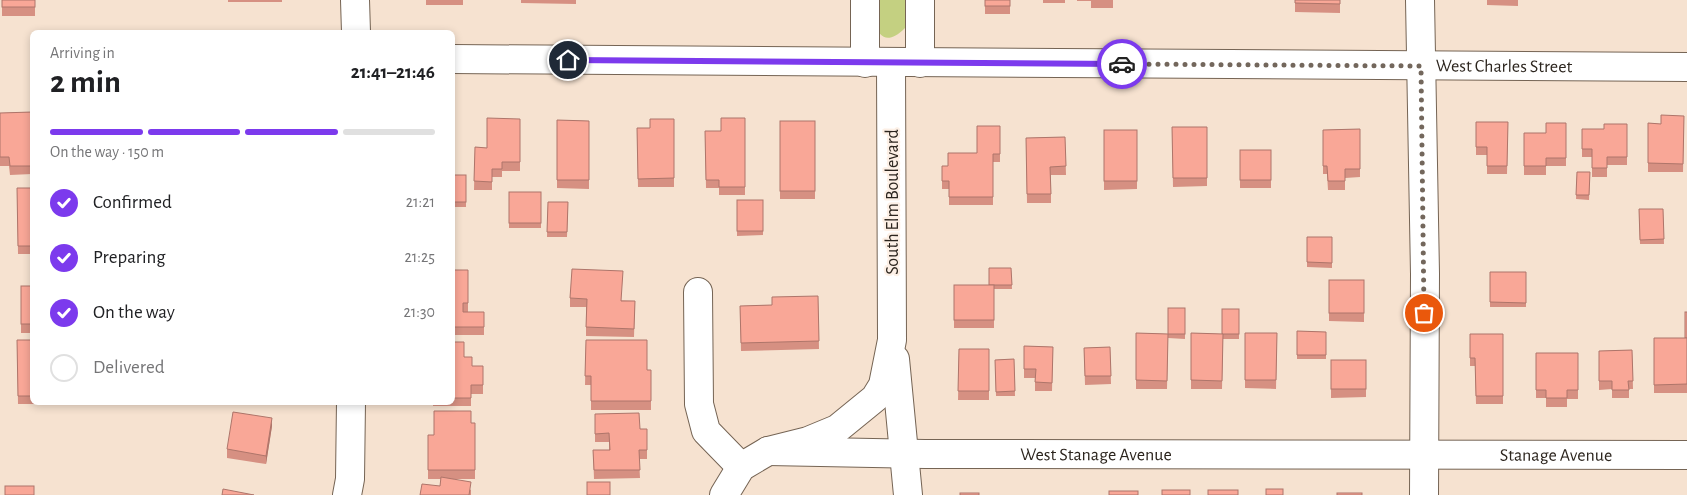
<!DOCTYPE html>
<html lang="en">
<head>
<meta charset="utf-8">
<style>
  body { margin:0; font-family:"Alegreya Sans",sans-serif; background:#f2f2f2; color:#202124; height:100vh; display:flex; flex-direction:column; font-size:19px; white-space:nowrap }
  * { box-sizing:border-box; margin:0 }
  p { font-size:16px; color:#757577 }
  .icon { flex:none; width:28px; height:28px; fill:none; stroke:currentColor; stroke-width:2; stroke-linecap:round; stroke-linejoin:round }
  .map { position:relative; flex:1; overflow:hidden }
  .details { position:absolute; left:30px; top:30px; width:425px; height:375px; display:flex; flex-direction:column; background:#fff; border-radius:8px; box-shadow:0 2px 8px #0003 }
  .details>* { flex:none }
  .pin { position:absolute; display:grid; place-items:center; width:42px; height:42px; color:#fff; margin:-21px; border:2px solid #fff; border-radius:50%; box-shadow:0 1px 5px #0007 }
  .courier { position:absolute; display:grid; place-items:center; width:50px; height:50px; margin:-25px; border:4px solid #7c3aed; border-radius:50%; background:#fff; color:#222; box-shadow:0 1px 6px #0007 }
  .overview em { font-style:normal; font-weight:700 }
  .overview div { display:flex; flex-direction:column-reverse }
  .overview { display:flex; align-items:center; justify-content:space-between; height:85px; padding:0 20px }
  h1 { font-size:32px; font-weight:700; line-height:38px }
  .bar { display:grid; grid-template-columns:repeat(4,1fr); gap:8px 5px; align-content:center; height:60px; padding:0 20px }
  .bar i { height:6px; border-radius:4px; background:#e0e0e0 }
  .bar .selected { background:#7c3aed }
  .bar p { grid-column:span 4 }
  ol { padding:0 20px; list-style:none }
  li { display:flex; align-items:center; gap:15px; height:55px }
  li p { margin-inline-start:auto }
  li .icon { padding:5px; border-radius:50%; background:#7c3aed; color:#fff; stroke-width:4 }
  li:last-child { color:#757577 }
  li i { width:28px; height:28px; border:2px solid #e0e0e0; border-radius:50% }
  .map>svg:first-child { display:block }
  .park { fill:#c4d081 }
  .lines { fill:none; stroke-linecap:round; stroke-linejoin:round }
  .minor-casing { stroke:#756454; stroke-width:30 }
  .minor { stroke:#fff; stroke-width:28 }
  .wall { fill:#d69082 }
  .shaded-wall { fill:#ae756a }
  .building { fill:#f9a797; stroke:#ae756a }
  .done { stroke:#73675c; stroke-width:5; stroke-dasharray:0 9 }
  .route { stroke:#7c3aed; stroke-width:6 }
  .labels { text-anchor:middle; stroke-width:4.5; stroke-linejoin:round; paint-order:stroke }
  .street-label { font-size:18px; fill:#2c251e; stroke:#fdf0e6 }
</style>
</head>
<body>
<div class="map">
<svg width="1687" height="495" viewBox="0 0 1687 495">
  <rect width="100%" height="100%" fill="#f6e2d0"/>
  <path class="park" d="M870 0H907L905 28C878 55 873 20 870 0Z"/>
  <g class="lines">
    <defs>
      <g id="minor">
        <polyline points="355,0 356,32"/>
        <polyline points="865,0 865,63"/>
        <polyline points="920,0 920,63"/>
        <polyline points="1420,0 1425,274 1424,495"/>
        <path id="s1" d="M452 59 1687 67"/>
        <polyline points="698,292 699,404 706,431 741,467"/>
        <polyline points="895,359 908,495"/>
        <path id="s2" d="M768 451 925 454 1687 455"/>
        <polyline points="347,495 350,479 351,402"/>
        <polyline points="724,495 741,467 768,451 808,441 837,429 875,398 883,385 892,340 891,63"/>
      </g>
    </defs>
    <use href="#minor" class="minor-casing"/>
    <use href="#minor" class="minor"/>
  </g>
  <g class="wall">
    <rect x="2" y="0" width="33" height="16"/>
    <rect x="228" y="0" width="54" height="2"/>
    <rect x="426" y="0" width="37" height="5"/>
    <polygon points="521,0 576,0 576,4 521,3"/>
    <rect x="985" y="0" width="25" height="14"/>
    <rect x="1043" y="0" width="22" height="3"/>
    <polygon points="1077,0 1113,0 1113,8 1091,8 1091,1 1077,1"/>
    <polygon points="1295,0 1340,0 1340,13 1295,12"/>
    <polygon points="1487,0 1518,0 1518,6 1487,5"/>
    <polygon points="32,112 32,174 10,175 9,166 0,166 0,113"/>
    <polygon points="1684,116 1683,172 1648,172 1648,123 1661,124"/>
    <polygon points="745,118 745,195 719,195 719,188 706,188 705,131 721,131"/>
    <polygon points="520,119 520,171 502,171 502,177 492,177 492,190 474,190 475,147 487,148"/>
    <polygon points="674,119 674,187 638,187 637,128 650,128"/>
    <polygon points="557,120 589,121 589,189 557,188"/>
    <rect x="780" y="121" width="35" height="78"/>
    <polygon points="1476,122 1508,122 1507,174 1487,174 1487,155 1476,155"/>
    <polygon points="1566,123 1566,166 1546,166 1546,175 1524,175 1524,133 1546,133"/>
    <polygon points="1627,124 1627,165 1607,165 1607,177 1592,177 1592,157 1582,157 1582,129 1604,129"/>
    <polygon points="1000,126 1000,162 993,162 993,205 949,205 949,189 942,189 942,166 948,166 977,153"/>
    <polygon points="1172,127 1207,127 1207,186 1173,187"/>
    <polygon points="1360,129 1360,177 1345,178 1345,190 1328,190 1327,174 1323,174 1323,130"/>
    <polygon points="1104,130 1137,130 1137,189 1104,190"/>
    <polygon points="1065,137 1066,175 1051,175 1051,203 1027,203 1026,138"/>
    <rect x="1240" y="150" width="31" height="38"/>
    <polygon points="1577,172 1590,172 1589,200 1576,199"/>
    <rect x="452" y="175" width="14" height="32"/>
    <polygon points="17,188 32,188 32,254 18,254"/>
    <rect x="509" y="192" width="32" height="36"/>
    <polygon points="737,200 763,200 763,235 737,236"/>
    <polygon points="548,202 568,202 567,237 547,237"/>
    <polygon points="1639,209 1663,209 1664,244 1640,244"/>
    <polygon points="1332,237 1332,268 1307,267 1307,262"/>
    <polygon points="1011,268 1012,289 994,289 994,328 954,328 954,285 989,285"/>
    <polygon points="452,270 468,270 468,312 463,312 484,312 484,335 452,335"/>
    <rect x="1490" y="272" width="36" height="35"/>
    <polygon points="1329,280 1364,280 1364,322 1329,321"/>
    <rect x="21" y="286" width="11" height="47"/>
    <polygon points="818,296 819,349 741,351 740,306 772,305"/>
    <polygon points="570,298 635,301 634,337 586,336 586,307 570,307"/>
    <polygon points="1185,308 1185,339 1168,338 1167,389 1136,389 1136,333 1168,334"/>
    <polygon points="1239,309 1239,339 1223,339 1222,389 1191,389 1191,333 1222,334"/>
    <polygon points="1687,312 1687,393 1654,393 1654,338 1685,338"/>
    <polygon points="1297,331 1326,332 1326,359 1297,359"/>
    <polygon points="1245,333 1277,333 1276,389 1245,388"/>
    <polygon points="1470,334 1503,334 1503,404 1476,404 1475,366 1470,366"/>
    <polygon points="17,340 32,340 32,402 56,402 56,404 18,404"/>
    <polygon points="586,340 647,370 651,370 651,410 591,410 591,385 585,385"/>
    <polygon points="452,342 472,366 483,366 483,394 471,394 471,406 433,406 433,402 452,402"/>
    <polygon points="1024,346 1053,347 1052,391 1035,391 1035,378 1024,378"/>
    <polygon points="1110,347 1111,384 1085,385 1084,348"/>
    <polygon points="959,349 989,349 989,400 958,400"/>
    <polygon points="1632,350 1633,389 1629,389 1629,398 1612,398 1612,389 1599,390 1599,351"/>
    <polygon points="1536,353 1578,353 1578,399 1567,399 1567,407 1546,407 1546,398 1536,398"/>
    <polygon points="1014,359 1015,396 996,396 995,360"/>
    <polygon points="1331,360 1366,360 1366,397 1331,398"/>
    <polygon points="595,414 640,429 647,429 647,459 639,459 640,478 594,479 593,450 609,450 609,442 595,442"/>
    <polygon points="471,423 475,423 475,479 453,479 471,490 471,495 420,495 440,486 441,479 428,479 428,435 434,435"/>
    <polygon points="272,426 266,464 227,458 227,449"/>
  </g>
  <polygon class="shaded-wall" points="272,418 272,426 266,464 266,456"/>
  <g class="building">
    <rect x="2" y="0" width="33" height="7"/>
    <rect x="985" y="0" width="25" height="6"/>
    <polygon points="1295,0 1340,0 1340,4 1295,3"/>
    <polygon points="32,112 32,166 10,166 9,157 0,157 0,113"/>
    <polygon points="1661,115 1684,116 1683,164 1648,163 1648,123 1661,124"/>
    <polygon points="487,118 520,119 520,162 502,162 502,169 492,169 492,182 474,181 475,147 487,148"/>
    <polygon points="721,118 745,118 745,187 719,187 719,180 706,180 705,131 721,131"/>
    <polygon points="650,119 674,119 674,178 638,179 637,128 650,128"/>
    <polygon points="557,120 589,121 589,180 557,180"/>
    <rect x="780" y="121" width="35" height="70"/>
    <polygon points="1476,122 1508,122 1507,166 1487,166 1487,147 1476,147"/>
    <polygon points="1546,123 1566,123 1566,158 1546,158 1546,166 1524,166 1524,133 1546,133"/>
    <polygon points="1604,124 1627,124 1627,157 1607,157 1607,168 1592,168 1592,149 1582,149 1582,129 1604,129"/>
    <polygon points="977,126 1000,126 1000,154 993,154 993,197 949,197 949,181 942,181 942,166 948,166 948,153 977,153"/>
    <polygon points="1172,127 1207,127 1207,178 1173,178"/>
    <polygon points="1360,129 1360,169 1345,169 1345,181 1328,181 1327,166 1323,166 1323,130"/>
    <rect x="1104" y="130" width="33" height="51"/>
    <polygon points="1065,137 1066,166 1050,167 1051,194 1027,194 1026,138"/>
    <rect x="1240" y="150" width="31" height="30"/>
    <polygon points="1577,172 1590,172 1589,195 1576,195"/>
    <rect x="452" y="175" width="14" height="27"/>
    <polygon points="17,188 32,188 32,246 18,246"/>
    <rect x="509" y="192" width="32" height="31"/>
    <rect x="737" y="200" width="26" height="31"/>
    <polygon points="548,202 568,202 567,232 547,232"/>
    <polygon points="1639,209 1663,209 1664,239 1640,240"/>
    <polygon points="1307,237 1332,237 1332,263 1307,262"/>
    <polygon points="989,268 1011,268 1012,285 989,285"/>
    <polygon points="572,269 623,271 621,301 635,301 634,329 586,327 587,299 570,298"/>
    <polygon points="452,270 468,270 468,303 463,303 463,312 484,312 484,327 452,327"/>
    <polygon points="1490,272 1526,272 1526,303 1490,302"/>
    <rect x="1329" y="280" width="35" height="33"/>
    <rect x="954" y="285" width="40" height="35"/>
    <rect x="21" y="286" width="11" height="38"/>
    <polygon points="818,296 819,341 741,343 740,306 772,305 772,297"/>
    <rect x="1168" y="308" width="17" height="26"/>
    <rect x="1222" y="309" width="17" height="25"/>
    <rect x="1685" y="312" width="2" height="26"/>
    <polygon points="1297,331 1326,332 1326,355 1297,355"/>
    <polygon points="1136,333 1168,334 1167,381 1136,380"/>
    <polygon points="1191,333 1223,334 1222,381 1191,380"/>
    <polygon points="1245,333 1277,333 1276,380 1245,380"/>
    <polygon points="1470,334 1503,334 1503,396 1476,396 1475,358 1470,358"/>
    <polygon points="1654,338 1687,338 1687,384 1654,385"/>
    <polygon points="17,340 32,340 32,396 18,396"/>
    <polygon points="586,340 647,340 647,370 651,370 651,401 591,401 591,376 585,376"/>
    <polygon points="452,342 464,342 464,357 472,357 472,366 483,366 483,385 471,385 471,398 452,398"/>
    <polygon points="1024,346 1053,347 1052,383 1035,382 1036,369 1024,369"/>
    <polygon points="1110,347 1111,376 1085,376 1084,348"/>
    <polygon points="959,349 989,349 989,391 958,391"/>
    <polygon points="1632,350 1633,381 1628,381 1629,390 1612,390 1612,381 1599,381 1599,351"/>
    <polygon points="1536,353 1578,353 1578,390 1567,390 1567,398 1546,398 1546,390 1536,390"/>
    <polygon points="1014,359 1015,391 996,392 995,360"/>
    <rect x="1331" y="360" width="35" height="29"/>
    <polygon points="434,411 471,411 471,423 475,423 475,470 428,470 428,435 434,435"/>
    <polygon points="233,412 272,418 266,456 227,449"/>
    <polygon points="639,413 640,429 647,429 647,450 639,450 640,470 594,470 593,450 610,450 609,433 595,434 595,414"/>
    <polygon points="441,477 471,482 469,495 420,495 422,484 440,486"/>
    <rect x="587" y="482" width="23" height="13"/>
    <rect x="5" y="486" width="29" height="9"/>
    <polygon points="223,489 254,495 222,495"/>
    <rect x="1266" y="489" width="17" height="6"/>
    <rect x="1162" y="490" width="28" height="5"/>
    <rect x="1208" y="490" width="30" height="5"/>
    <rect x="1109" y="491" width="29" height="4"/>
    <rect x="960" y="493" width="19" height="2"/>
    <rect x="1337" y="493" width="25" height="2"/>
  </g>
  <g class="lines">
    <polyline class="done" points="1122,64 1421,66 1424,313"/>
    <polyline class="route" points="568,60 1122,64"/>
  </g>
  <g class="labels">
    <g class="street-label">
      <text dy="6" stroke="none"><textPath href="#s1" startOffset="1052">West Charles Street</textPath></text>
      <text transform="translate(892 202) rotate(-90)" y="6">South Elm Boulevard</text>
      <text dy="6" stroke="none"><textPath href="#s2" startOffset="328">West Stanage Avenue</textPath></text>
      <text dy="6" stroke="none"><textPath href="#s2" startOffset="788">Stanage Avenue</textPath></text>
    </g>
  </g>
</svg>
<div class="pin" style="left:1424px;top:313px;background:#ea580c"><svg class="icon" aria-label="bag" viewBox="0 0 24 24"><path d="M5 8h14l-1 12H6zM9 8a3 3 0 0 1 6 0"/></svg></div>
<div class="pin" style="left:568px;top:60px;background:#1f2937"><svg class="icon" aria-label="home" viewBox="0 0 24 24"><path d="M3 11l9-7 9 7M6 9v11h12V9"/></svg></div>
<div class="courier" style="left:1122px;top:64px"><svg class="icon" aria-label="car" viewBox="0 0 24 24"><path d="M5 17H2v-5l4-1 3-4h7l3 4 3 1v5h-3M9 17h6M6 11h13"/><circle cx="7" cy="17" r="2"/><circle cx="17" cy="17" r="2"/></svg></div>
<section class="details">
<div class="overview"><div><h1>2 min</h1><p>Arriving in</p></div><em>21:41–21:46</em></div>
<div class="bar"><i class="selected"></i><i class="selected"></i><i class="selected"></i><i></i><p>On the way · 150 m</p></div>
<ol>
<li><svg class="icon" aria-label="check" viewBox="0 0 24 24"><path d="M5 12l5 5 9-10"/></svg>Confirmed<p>21:21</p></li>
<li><svg class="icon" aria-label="check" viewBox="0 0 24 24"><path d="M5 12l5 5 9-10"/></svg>Preparing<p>21:25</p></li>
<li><svg class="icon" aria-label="check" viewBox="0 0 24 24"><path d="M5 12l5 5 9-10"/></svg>On the way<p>21:30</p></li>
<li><i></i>Delivered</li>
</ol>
</section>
</div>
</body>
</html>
